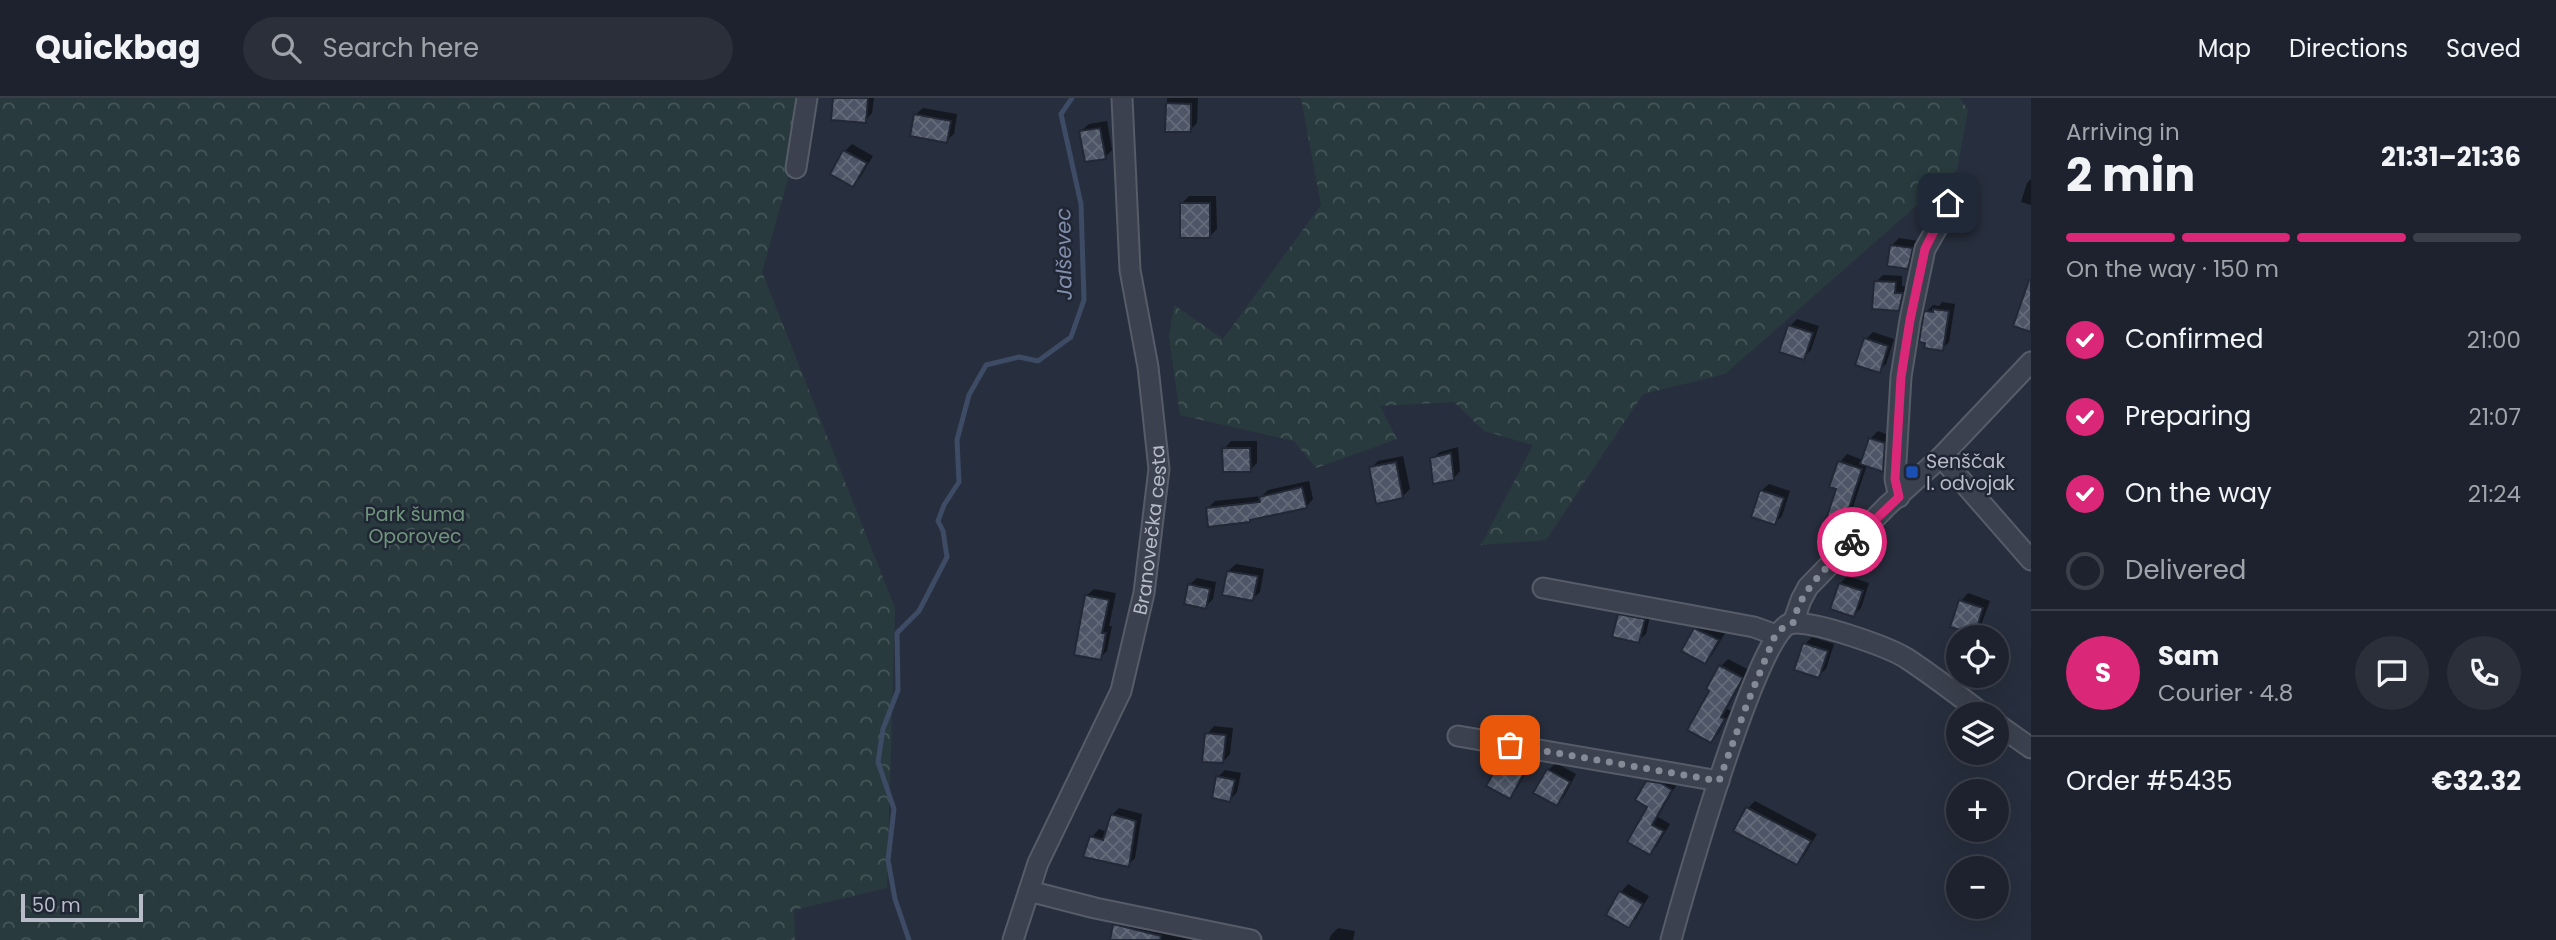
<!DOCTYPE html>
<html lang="en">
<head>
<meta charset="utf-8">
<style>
  body { margin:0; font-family:Poppins,sans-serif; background:#2a2f3a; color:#f1f3f6; height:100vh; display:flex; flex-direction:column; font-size:26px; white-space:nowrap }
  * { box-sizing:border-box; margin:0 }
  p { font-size:23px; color:#a0a4aa }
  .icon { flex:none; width:38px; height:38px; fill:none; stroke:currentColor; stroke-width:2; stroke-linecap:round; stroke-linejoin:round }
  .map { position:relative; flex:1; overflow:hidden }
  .drawer { display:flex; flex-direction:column; background:#1d222e; width:525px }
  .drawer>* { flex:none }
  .controls { position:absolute; left:1946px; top:527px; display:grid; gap:14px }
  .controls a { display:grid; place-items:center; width:63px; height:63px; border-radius:50%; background:#1d222e; box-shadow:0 7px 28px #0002,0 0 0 2px #3b3f4a; font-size:35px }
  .scale { position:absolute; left:21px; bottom:18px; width:122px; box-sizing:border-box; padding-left:7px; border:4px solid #b7bcc8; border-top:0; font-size:19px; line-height:24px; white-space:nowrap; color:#b7bcc8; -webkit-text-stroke:5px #202633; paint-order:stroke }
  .pin { position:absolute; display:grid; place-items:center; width:60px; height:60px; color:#fff; margin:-30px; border-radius:14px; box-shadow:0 4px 10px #0006 }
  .courier { position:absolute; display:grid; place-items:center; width:70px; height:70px; margin:-35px; border:5px solid #db2777; border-radius:50%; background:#fff; color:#222; box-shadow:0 2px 9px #0007 }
  .summary em { font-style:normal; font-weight:700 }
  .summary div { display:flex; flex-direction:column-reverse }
  .summary { display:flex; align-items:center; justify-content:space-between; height:119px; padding:0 35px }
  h1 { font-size:46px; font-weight:700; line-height:52px }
  .bar { display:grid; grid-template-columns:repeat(4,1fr); gap:10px 7px; align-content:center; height:84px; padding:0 35px }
  .bar i { height:9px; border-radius:5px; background:#3b3f4a }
  .bar .active { background:#db2777 }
  .bar p { grid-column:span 4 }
  .line { display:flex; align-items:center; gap:18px; padding:0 35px; border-top:2px solid #3b3f4a }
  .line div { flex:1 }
  .round { display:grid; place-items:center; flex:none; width:74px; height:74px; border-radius:37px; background:#2a2f3a }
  ol { padding:0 35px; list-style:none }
  li { display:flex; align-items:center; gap:21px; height:77px }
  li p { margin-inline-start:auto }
  li .icon { padding:7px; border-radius:50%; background:#db2777; color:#fff; stroke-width:4 }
  li:last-child { color:#a0a4aa }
  li i { width:38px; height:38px; border:4px solid #3b3f4a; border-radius:50% }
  header { display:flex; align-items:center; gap:42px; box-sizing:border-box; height:98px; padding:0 35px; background:#1d222e; border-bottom:2px solid #3b3f4a }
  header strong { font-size:33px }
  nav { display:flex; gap:38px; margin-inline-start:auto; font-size:24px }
  .search { width:490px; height:63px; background:#2a2f3a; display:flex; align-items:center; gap:18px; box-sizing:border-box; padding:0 24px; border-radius:38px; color:#a0a4aa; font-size:26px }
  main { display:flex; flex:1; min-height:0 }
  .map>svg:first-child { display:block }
  .forest { fill:url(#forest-crowns) }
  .shadow { fill:#0007 }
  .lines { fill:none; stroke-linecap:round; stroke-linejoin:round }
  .stream { stroke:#3e4b65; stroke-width:5 }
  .building { fill:url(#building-cross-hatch); stroke:#222835; stroke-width:2 }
  .minor-casing { stroke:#565c68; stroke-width:23 }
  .minor { stroke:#3b414e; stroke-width:19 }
  .done { stroke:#858a97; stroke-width:7; stroke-dasharray:0 12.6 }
  .route { stroke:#db2777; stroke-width:9 }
  .transit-dot { fill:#1a4fb4; stroke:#202633; stroke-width:2.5 }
  .labels { text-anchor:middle; stroke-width:5; stroke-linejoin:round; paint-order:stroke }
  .poi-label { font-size:19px; fill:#b7bcc8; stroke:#202633; text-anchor:start }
  .park-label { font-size:19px; fill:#70977d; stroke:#202633 }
  .street-label { font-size:19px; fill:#b7bcc8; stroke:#202633 }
  .water-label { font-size:21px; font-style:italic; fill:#818fad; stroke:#202633 }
</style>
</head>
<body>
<header>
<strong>Quickbag</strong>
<div class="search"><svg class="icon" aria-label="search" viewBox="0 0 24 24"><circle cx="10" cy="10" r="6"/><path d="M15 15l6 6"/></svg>Search here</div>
<nav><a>Map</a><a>Directions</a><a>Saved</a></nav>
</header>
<main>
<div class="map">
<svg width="2031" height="842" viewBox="0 0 2031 842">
  <defs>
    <pattern id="forest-crowns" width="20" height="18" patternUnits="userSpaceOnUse" patternTransform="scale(1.75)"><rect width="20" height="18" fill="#293a3e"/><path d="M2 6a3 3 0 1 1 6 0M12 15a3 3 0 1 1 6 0" fill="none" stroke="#465558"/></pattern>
    <pattern id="building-cross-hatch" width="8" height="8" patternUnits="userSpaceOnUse" patternTransform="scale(1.75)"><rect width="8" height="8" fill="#4d5566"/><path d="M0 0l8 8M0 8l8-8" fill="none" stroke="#646c7a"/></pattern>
  </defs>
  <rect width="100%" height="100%" fill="#272e3d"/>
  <g class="forest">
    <polygon points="0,0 805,0 808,9 762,174 895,510 887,790 794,812 795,842 0,842"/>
    <polygon points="1301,0 1960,0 1968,12 1957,72 1725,276 1643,296 1546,442 1481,447 1533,347 1484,333 1454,304 1380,308 1397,341 1316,370 1294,343 1180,317 1169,239 1174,207 1223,241 1321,107"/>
  </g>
  <g class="shadow">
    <polygon points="835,0 874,0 872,15 865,23"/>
    <polygon points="1167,0 1198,0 1197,25 1190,32 1167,32"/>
    <polygon points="923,10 957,16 954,36 946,43 915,17"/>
    <polygon points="1107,23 1112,52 1105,59 1081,33 1089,26"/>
    <polygon points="852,46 873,58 860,80 853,87 845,53"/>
    <polygon points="2031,81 2031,107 2021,104 2027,85"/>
    <polygon points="1189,98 1216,98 1217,131 1210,138 1181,106"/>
    <polygon points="1899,140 1919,143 1915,162 1908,169 1892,147"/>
    <polygon points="1883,177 1902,178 1902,188 1909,189 1906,204 1899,211 1876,184"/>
    <polygon points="1942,204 1955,206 1949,244 1942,251 1926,214 1933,207 1939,208"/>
    <polygon points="1797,221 1819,228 1811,252 1803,260 1790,228"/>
    <polygon points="1873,234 1894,241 1886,266 1879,273 1866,241"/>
    <polygon points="1878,333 1891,338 1890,365 1883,372 1867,367 1852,412 1859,414 1857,419 1834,443 1840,364 1847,356 1863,362 1870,341"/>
    <polygon points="1231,343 1257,343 1257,365 1250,372 1224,351"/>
    <polygon points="1458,349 1460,373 1453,381 1432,361 1440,354"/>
    <polygon points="1403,358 1410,391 1402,399 1371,370 1378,363"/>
    <polygon points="1309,383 1313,401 1306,409 1252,420 1249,423 1208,410 1215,403 1262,398 1268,392"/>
    <polygon points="1769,386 1790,393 1782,418 1775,425 1761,393"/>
    <polygon points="1236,466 1264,471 1260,494 1252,501 1228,473"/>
    <polygon points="1847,478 1869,485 1861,510 1854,517 1840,486"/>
    <polygon points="1197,480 1216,484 1213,501 1205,509 1189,487"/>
    <polygon points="1094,491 1116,495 1109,528 1112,528 1107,553 1100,560 1086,498"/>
    <polygon points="1968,495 1990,503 1981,527 1974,534 1961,503"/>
    <polygon points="1627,510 1651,514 1646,536 1638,543 1619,517"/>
    <polygon points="1703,524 1725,535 1712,557 1705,564 1696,531"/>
    <polygon points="1812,539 1834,546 1826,571 1818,578 1805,546"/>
    <polygon points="1728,561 1749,572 1727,611 1731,613 1718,636 1711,643 1712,592 1708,590 1721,568"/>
    <polygon points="1214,628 1233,630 1230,656 1223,664 1207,636"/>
    <polygon points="1508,658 1529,670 1516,692 1509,699 1501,665"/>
    <polygon points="1556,665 1576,676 1564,699 1556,706 1536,694 1548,672"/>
    <polygon points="1225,672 1241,675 1237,694 1230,702 1218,679"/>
    <polygon points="1655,676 1678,684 1658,719 1670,726 1657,748 1650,755 1647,684"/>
    <polygon points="1755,703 1817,736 1804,758 1797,765 1748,710"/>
    <polygon points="1119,710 1142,716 1135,760 1128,767 1092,739 1099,731 1107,734 1112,717"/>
    <polygon points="1628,786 1649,798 1636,821 1629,828 1608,816 1621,794"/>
    <polygon points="1122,820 1193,834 1193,842 1111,842 1115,827"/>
    <polygon points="1338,830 1355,833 1353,842 1329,842 1331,837"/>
  </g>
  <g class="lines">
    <polyline class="stream" points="909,842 895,801 888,762 894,711 878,664 883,631 898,592 897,535 919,513 947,459 943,433 938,423 944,407 959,384 957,342 969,297 986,267 1019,259 1038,263 1071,239 1084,202 1081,106 1061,16 1072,0"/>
  </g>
  <g class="building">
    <polygon points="833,0 868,0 866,25 831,22"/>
    <polygon points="1166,5 1191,6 1191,34 1165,34"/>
    <polygon points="914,16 951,23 947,45 910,38"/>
    <polygon points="1100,30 1106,61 1085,64 1079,33"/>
    <polygon points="843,52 867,65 853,89 830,76"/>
    <rect x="1180" y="105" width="30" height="35"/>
    <polygon points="1890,147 1913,150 1908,171 1887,168"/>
    <polygon points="2029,182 2031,182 2031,234 2013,228"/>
    <polygon points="1874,183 1896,184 1895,195 1903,195 1899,213 1872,211"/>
    <polygon points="1933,211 1949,213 1943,253 1924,250 1925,245 1919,244 1924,213 1933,214"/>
    <polygon points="1788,227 1813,235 1804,262 1779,254"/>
    <polygon points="1864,240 1888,248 1880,275 1855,267"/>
    <polygon points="1869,340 1885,345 1883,374 1860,366"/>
    <polygon points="1222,350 1250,350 1251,374 1223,374"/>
    <polygon points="1451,355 1454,382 1433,386 1430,360"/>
    <polygon points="1838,363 1862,371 1846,419 1853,421 1851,428 1834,445 1820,440 1836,391 1829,389"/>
    <polygon points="1396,364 1403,400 1376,406 1369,369"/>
    <polygon points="1302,389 1307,410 1250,422 1250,424 1208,429 1206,410 1260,404 1259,399"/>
    <polygon points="1760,392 1784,400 1775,427 1751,419"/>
    <polygon points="1227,473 1258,478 1253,503 1222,497"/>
    <polygon points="1839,485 1863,493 1854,519 1830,511"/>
    <polygon points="1188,486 1210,491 1206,511 1184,506"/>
    <polygon points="1085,497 1109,502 1102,535 1106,535 1101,562 1074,557"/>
    <polygon points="1959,502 1983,510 1975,536 1950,529"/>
    <polygon points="1618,516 1645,521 1639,545 1612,539"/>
    <polygon points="1694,530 1719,542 1705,566 1681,553"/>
    <polygon points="1803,545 1828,553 1819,580 1794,572"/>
    <polygon points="1719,567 1743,580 1721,619 1725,621 1711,645 1687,632 1709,593 1706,591"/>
    <polygon points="1205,635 1226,637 1223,665 1202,664"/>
    <polygon points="1500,664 1523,677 1510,701 1486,688"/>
    <polygon points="1547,671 1570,684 1557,708 1533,695"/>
    <polygon points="1216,678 1235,682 1230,704 1212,700"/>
    <polygon points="1646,683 1661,685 1672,692 1652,727 1664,733 1650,757 1627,744 1647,709 1635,702"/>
    <polygon points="1746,709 1811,743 1797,767 1733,733"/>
    <polygon points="1111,716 1136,723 1129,769 1083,759 1090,738 1103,742"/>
    <polygon points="1619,793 1643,806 1629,830 1606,817"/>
    <polygon points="1113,826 1161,838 1160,842 1110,842"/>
  </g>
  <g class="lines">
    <defs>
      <g id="minor">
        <polyline points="796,70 807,0"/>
        <polyline points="1941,359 2031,462"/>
        <polyline points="1899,399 1895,381 1901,279 1910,222 1925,151 1941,123 1955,87"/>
        <polyline points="1543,490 1754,529 1776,537"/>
        <polyline points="1793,525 1801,502 1808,489 1887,408 1941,359 2031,264"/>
        <polyline points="1997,626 2031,650"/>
        <polyline points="1458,638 1719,683"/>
        <polyline points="1029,793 1095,810 1251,842"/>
        <path id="s1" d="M1013 842 1038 765 1121 593 1144 495 1159 371 1148 269 1130 172 1122 0"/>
        <path d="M1671 842C1683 797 1757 537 1789 526 1808 520 1888 549 1906 560 1932 577 1958 597 1983 616"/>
      </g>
    </defs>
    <use href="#minor" class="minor-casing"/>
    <use href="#minor" class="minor"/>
  </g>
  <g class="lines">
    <path class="done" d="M1510 647 1719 683 1747 606 1774 540 1781 531 1793 525C1801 490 1828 469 1852 444"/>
    <polyline class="route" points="1852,444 1899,399 1895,381 1901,279 1910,222 1925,151 1948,105"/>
  </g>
  <rect class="transit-dot" x="1905" y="367" width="14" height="14" rx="3.5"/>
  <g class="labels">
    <g class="poi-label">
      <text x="1926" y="370">Senščak<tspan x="1926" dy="22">I. odvojak</tspan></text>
    </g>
    <g class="park-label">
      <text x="415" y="423">Park šuma<tspan x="415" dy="22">Oporovec</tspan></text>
    </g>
    <g class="street-label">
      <text dy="7" stroke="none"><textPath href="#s1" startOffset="436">Branovečka cesta</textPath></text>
    </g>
    <g class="water-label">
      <text transform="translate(1064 156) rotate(-91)" y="7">Jalševec</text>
    </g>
  </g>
</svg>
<div class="controls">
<a><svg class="icon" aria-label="locate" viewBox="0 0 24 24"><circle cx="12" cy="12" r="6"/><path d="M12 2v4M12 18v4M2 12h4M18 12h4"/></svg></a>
<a><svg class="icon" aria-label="layers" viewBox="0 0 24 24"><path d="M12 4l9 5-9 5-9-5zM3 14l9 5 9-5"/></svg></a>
<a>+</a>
<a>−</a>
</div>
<div class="scale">50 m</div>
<div class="pin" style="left:1510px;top:647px;background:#ea580c"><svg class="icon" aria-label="bag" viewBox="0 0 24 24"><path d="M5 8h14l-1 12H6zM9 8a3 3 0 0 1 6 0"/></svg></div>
<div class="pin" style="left:1948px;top:105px;background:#1f2937"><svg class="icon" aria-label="home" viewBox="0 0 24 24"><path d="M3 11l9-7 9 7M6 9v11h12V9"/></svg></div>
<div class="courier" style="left:1852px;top:444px"><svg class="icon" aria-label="bike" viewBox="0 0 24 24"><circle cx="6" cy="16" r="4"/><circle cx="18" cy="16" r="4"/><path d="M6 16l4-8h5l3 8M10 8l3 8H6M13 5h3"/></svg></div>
</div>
<section class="drawer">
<div class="summary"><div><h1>2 min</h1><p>Arriving in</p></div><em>21:31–21:36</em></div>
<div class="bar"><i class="active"></i><i class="active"></i><i class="active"></i><i></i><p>On the way · 150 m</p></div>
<ol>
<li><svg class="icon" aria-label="check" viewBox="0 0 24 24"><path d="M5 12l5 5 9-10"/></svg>Confirmed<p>21:00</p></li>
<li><svg class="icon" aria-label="check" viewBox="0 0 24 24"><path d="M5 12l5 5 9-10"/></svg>Preparing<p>21:07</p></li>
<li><svg class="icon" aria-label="check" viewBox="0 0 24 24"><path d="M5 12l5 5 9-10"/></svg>On the way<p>21:24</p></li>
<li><i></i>Delivered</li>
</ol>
<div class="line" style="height:126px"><b class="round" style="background:#db2777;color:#fff">S</b><div><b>Sam</b><p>Courier · 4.8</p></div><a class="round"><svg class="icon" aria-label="chat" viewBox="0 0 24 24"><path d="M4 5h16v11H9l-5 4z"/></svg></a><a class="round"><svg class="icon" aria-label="phone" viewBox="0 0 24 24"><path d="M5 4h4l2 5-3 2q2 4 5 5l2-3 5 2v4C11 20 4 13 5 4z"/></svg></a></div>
<div class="line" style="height:91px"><div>Order #5435</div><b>€32.32</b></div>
</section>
</main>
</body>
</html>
